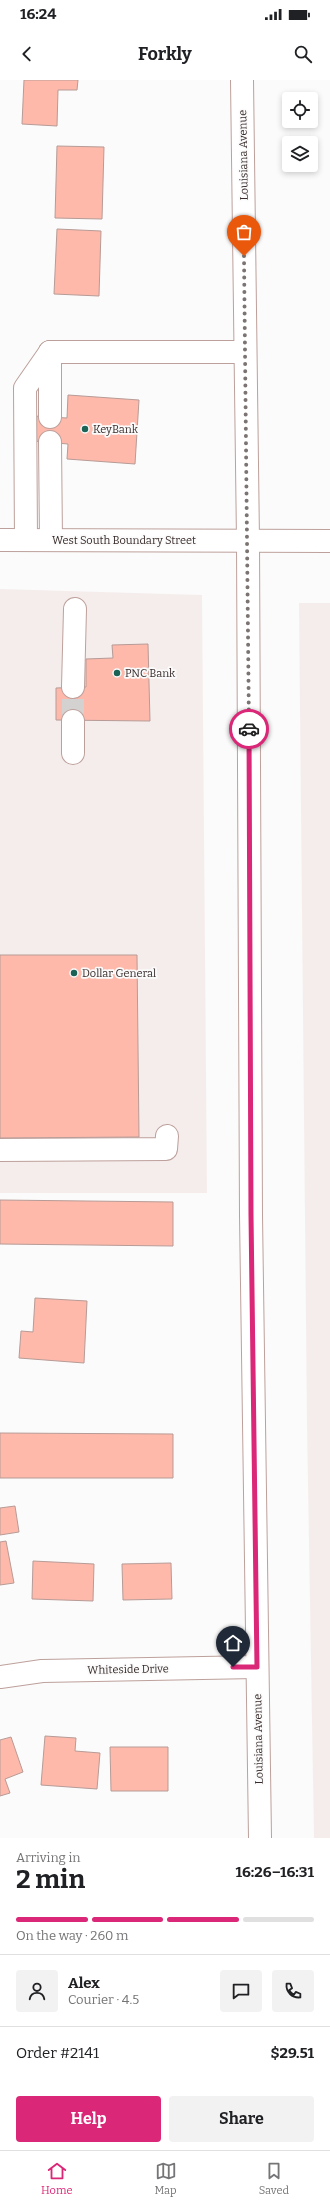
<!DOCTYPE html>
<html lang="en">
<head>
<meta charset="utf-8">
<style>
  body { margin:0; font-family:Bitter,serif; background:#f2f2f2; color:#202124; height:100vh; display:flex; flex-direction:column; font-size:15px; white-space:nowrap }
  * { box-sizing:border-box; margin:0 }
  p { font-size:13px; color:#757577 }
  .icon { flex:none; width:22px; height:22px; fill:none; stroke:currentColor; stroke-width:2; stroke-linecap:round; stroke-linejoin:round }
  .map { position:relative; height:1758px; overflow:hidden }
  .sheet { display:flex; flex-direction:column; background:#fff; flex:1 }
  .sheet>* { flex:none }
  .fabs { position:absolute; left:282px; top:12px; display:grid; gap:8px }
  .fabs a { display:grid; place-items:center; width:36px; height:36px; border-radius:4px; background:#fff; box-shadow:0 2px 6px #0003; font-size:20px }
  .pin { position:absolute; display:grid; place-items:center; width:34px; height:34px; color:#fff; margin:-41px -17px; border-radius:50% 50% 50% 0; rotate:-45deg; box-shadow:0 0 4px #0007 }
  .pin .icon { rotate:45deg }
  .courier { position:absolute; display:grid; place-items:center; width:40px; height:40px; margin:-20px; border:3px solid #db2777; border-radius:50%; background:#fff; color:#222; box-shadow:0 1px 5px #0007 }
  .head em { font-style:normal; font-weight:700 }
  .head div { display:flex; flex-direction:column-reverse }
  .head { display:flex; align-items:center; justify-content:space-between; height:68px; padding:0 16px }
  h1 { font-size:26px; font-weight:700; line-height:30px }
  .bar { display:grid; grid-template-columns:repeat(4,1fr); gap:6px 4px; align-content:center; height:48px; padding:0 16px }
  .bar i { height:5px; border-radius:3px; background:#e0e0e0 }
  .bar .current { background:#db2777 }
  .bar p { grid-column:span 4 }
  .line { display:flex; align-items:center; gap:10px; padding:0 16px; border-top:1px solid #e0e0e0 }
  .line div { flex:1 }
  .round { display:grid; place-items:center; flex:none; width:42px; height:42px; border-radius:4px; background:#f2f2f2 }
  .action { display:flex; gap:8px; margin-top:auto; padding:8px 16px }
  .action a { flex:1; height:46px; border-radius:4px; background:#db2777; color:#fff; font-size:16px; font-weight:700; line-height:46px; text-align:center }
  .action a+a { background:#f2f2f2; color:#202124 }
  .status { display:flex; justify-content:space-between; align-items:center; height:28px; padding:0 20px; background:#fff; direction:ltr }
  .status svg { height:11px; fill:currentColor }
  header { display:flex; justify-content:space-between; align-items:center; height:52px; padding:0 16px; background:#fff; font-size:18px; font-weight:700 }
  .tabs { display:flex; justify-content:space-around; align-items:center; height:56px; border-top:1px solid #e0e0e0; background:#fff; font-size:11px; color:#757577 }
  .tabs a { display:grid; justify-items:center; gap:2px }
  .tabs .current { color:#db2777 }
  .map>svg:first-child { display:block }
  .built { fill:#f5edec }
  .building { fill:#feb9ab; stroke:#b79b96 }
  .lines { fill:none; stroke-linecap:round; stroke-linejoin:round }
  .minor-tunnel { stroke:#d4d2d1; stroke-width:22; stroke-dasharray:22 11; stroke-linecap:butt }
  .minor-casing { stroke:#bda09b; stroke-width:24 }
  .major-casing { stroke:#bda09b; stroke-width:24 }
  .minor { stroke:#fff; stroke-width:22 }
  .major { stroke:#fff; stroke-width:22 }
  .done { stroke:#7c7473; stroke-width:4; stroke-dasharray:0 7.2 }
  .route { stroke:#db2777; stroke-width:5 }
  .poi-dot { fill:#1b6357; stroke:#fbfbfb; stroke-width:1.5 }
  .labels { text-anchor:middle; stroke-width:3.5; stroke-linejoin:round; paint-order:stroke }
  .street-label { font-size:11px; fill:#372c2a; stroke:#fbfbfb }
  .poi-label { font-size:11px; fill:#372c2a; stroke:#fbfbfb; text-anchor:start }
</style>
</head>
<body>
<div class="status"><b>16:24</b><svg viewBox="0 0 49 12"><path d="M0 12V9h3v3zM5 12V6h3v6zM10 12V3h3v9zM15 12V0h3v12zM26 1h20v11H26zM47 4h2v5h-2z"/></svg></div>
<header><svg class="icon" aria-label="back" viewBox="0 0 24 24"><path d="M15 5l-7 7 7 7"/></svg>Forkly<svg class="icon" aria-label="search" viewBox="0 0 24 24"><circle cx="10" cy="10" r="6"/><path d="M15 15l6 6"/></svg></header>
<div class="map">
<svg width="330" height="1758" viewBox="0 0 330 1758">
  <rect width="100%" height="100%" fill="#fbfbfb"/>
  <g class="built">
    <polygon points="0,509 202,515 207,1113 0,1113"/>
    <polygon points="299,523 330,523 330,1758 314,1758 307,1344"/>
  </g>
  <g class="building">
    <polygon points="24,0 78,0 77,10 58,10 57,46 22,44"/>
    <polygon points="57,66 104,67 102,139 55,138"/>
    <polygon points="57,149 101,151 99,216 54,214"/>
    <polygon points="68,315 139,320 135,384 67,379 68,364 33,361 34,336 67,338"/>
    <polygon points="148,564 150,641 56,640 56,608 86,607 86,579 113,578 112,565"/>
    <polygon points="0,875 137,875 139,1057 0,1058"/>
    <polygon points="0,1120 173,1122 173,1166 0,1164"/>
    <polygon points="35,1218 87,1221 84,1283 19,1278 21,1251 33,1252"/>
    <polygon points="0,1353 173,1354 173,1398 0,1398"/>
    <polygon points="15,1426 19,1452 0,1455 0,1428"/>
    <polygon points="6,1461 14,1503 0,1505 0,1462"/>
    <polygon points="33,1481 94,1484 93,1521 32,1519"/>
    <polygon points="171,1483 172,1519 123,1520 122,1484"/>
    <polygon points="45,1656 76,1658 75,1671 100,1673 97,1709 41,1705"/>
    <polygon points="11,1657 23,1692 5,1699 10,1713 0,1716 0,1660"/>
    <polygon points="110,1667 168,1667 168,1711 111,1711"/>
  </g>
  <g class="lines">
    <polyline class="minor-tunnel" points="73,641 73,607"/>
    <defs>
      <g id="minor">
        <polyline points="50,272 245,272"/>
        <polyline points="50,337 50,272"/>
        <polyline points="50,362 51,460"/>
        <polyline points="0,460 330,461"/>
        <polyline points="26,460 25,308 50,272"/>
        <polyline points="73,607 75,529"/>
        <polyline points="73,673 73,641"/>
        <polyline points="0,1070 166,1069 167,1056"/>
        <polyline points="0,1597 42,1591 257,1587"/>
      </g>
      <polyline id="major" points="242,0 248,461 251,1135 260,1758"/>
    </defs>
    <use href="#minor" class="minor-casing"/>
    <use href="#major" class="major-casing"/>
    <use href="#minor" class="minor"/>
    <use href="#major" class="major"/>
  </g>
  <g class="lines">
    <polyline class="done" points="244,176 249,649"/>
    <polyline class="route" points="233,1587 257,1587 251,1135 249,649"/>
  </g>
  <g class="poi-dot">
    <circle cx="85" cy="349" r="4"/>
    <circle cx="117" cy="593" r="4"/>
    <circle cx="74" cy="893" r="4"/>
  </g>
  <g class="labels">
    <g class="street-label">
      <text transform="translate(243 75) rotate(-91)" y="4">Louisiana Avenue</text>
      <text x="124" y="464">West South Boundary Street</text>
      <text transform="translate(128 1589) rotate(-1)" y="4">Whiteside Drive</text>
      <text transform="translate(258 1659) rotate(-91)" y="4">Louisiana Avenue</text>
    </g>
    <g class="poi-label">
      <text x="93" y="353">KeyBank</text>
      <text x="125" y="597">PNC Bank</text>
      <text x="82" y="897">Dollar General</text>
    </g>
  </g>
</svg>
<div class="fabs">
<a><svg class="icon" aria-label="locate" viewBox="0 0 24 24"><circle cx="12" cy="12" r="6"/><path d="M12 2v4M12 18v4M2 12h4M18 12h4"/></svg></a>
<a><svg class="icon" aria-label="layers" viewBox="0 0 24 24"><path d="M12 4l9 5-9 5-9-5zM3 14l9 5 9-5"/></svg></a>
</div>
<div class="pin" style="left:244px;top:176px;background:#ea580c"><svg class="icon" aria-label="bag" viewBox="0 0 24 24"><path d="M5 8h14l-1 12H6zM9 8a3 3 0 0 1 6 0"/></svg></div>
<div class="pin" style="left:233px;top:1587px;background:#1f2937"><svg class="icon" aria-label="home" viewBox="0 0 24 24"><path d="M3 11l9-7 9 7M6 9v11h12V9"/></svg></div>
<div class="courier" style="left:249px;top:649px"><svg class="icon" aria-label="car" viewBox="0 0 24 24"><path d="M5 17H2v-5l4-1 3-4h7l3 4 3 1v5h-3M9 17h6M6 11h13"/><circle cx="7" cy="17" r="2"/><circle cx="17" cy="17" r="2"/></svg></div>
</div>
<section class="sheet">
<div class="head"><div><h1>2 min</h1><p>Arriving in</p></div><em>16:26–16:31</em></div>
<div class="bar"><i class="current"></i><i class="current"></i><i class="current"></i><i></i><p>On the way · 260 m</p></div>
<div class="line" style="height:72px"><a class="round"><svg class="icon" aria-label="person" viewBox="0 0 24 24"><circle cx="12" cy="8" r="4"/><path d="M4 21q1-7 8-7t8 7"/></svg></a><div><b>Alex</b><p>Courier · 4.5</p></div><a class="round"><svg class="icon" aria-label="chat" viewBox="0 0 24 24"><path d="M4 5h16v11H9l-5 4z"/></svg></a><a class="round"><svg class="icon" aria-label="phone" viewBox="0 0 24 24"><path d="M5 4h4l2 5-3 2q2 4 5 5l2-3 5 2v4C11 20 4 13 5 4z"/></svg></a></div>
<div class="line" style="height:52px"><div>Order #2141</div><b>$29.51</b></div>
<div class="action"><a>Help</a><a>Share</a></div>
</section>
<nav class="tabs">
<a class="current"><svg class="icon" aria-label="home" viewBox="0 0 24 24"><path d="M3 11l9-7 9 7M6 9v11h12V9"/></svg>Home</a>
<a><svg class="icon" aria-label="map" viewBox="0 0 24 24"><path d="M3 6l6-2 6 2 6-2v14l-6 2-6-2-6 2zM9 4v14M15 6v14"/></svg>Map</a>
<a><svg class="icon" aria-label="saved" viewBox="0 0 24 24"><path d="M7 4h10v16l-5-4-5 4z"/></svg>Saved</a>
</nav>
</body>
</html>
